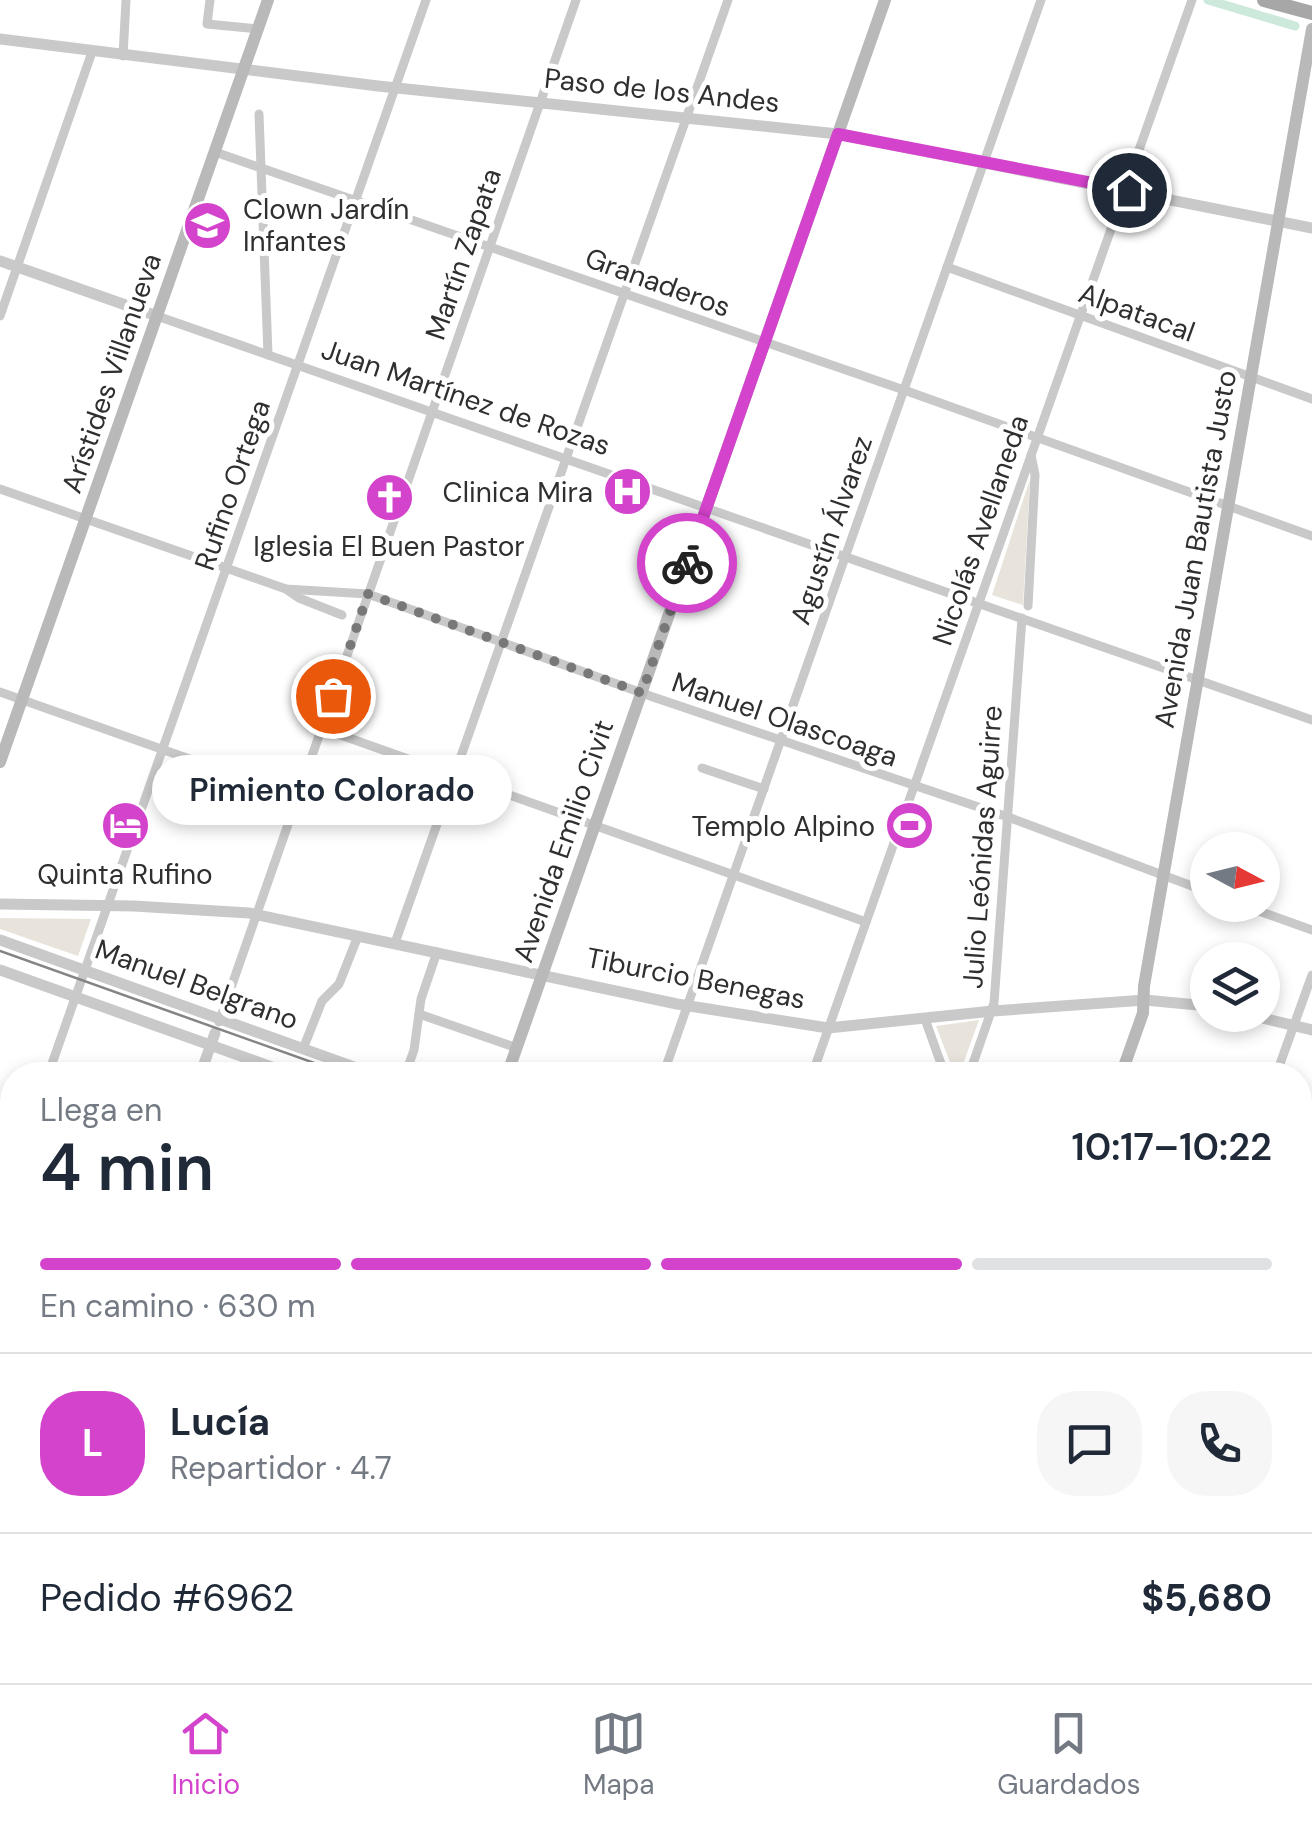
<!DOCTYPE html>
<html lang="es">
<head>
<meta charset="utf-8">
<style>
  body { margin:0; font-family:"DM Sans",sans-serif; background:#f6f6f7; color:#1f2937; height:100vh; display:flex; flex-direction:column; font-size:38px; white-space:nowrap }
  * { box-sizing:border-box; margin:0 }
  p { font-size:32px; color:#747a83 }
  .icon { flex:none; width:55px; height:55px; fill:none; stroke:currentColor; stroke-width:2; stroke-linecap:round; stroke-linejoin:round }
  .map { position:relative; flex:1; overflow:hidden }
  .sheet { position:absolute; left:0px; top:1062px; width:1312px; height:622px; display:flex; flex-direction:column; background:#fff; border-radius:40px 40px 0 0; box-shadow:0 5px 15px #0003 }
  .sheet>* { flex:none }
  .needle { width:65px; rotate:97deg }
  .buttons { position:absolute; left:1190px; top:832px; display:grid; gap:20px }
  .buttons a { display:grid; place-items:center; width:90px; height:90px; border-radius:50%; background:#fff; box-shadow:0 5px 15px #0003; font-size:50px }
  .pin { position:absolute; display:grid; place-items:center; width:85px; height:85px; color:#fff; margin:-42px; border:5px solid #fff; border-radius:50%; box-shadow:0 2px 10px #0007 }
  .courier { position:absolute; display:grid; place-items:center; width:100px; height:100px; margin:-50px; border:8px solid #d443cc; border-radius:50%; background:#fff; color:#222; box-shadow:0 2px 12px #0007 }
  .bubble { position:absolute; height:70px; border-radius:35px; background:#fff; box-shadow:0 5px 15px #0003; font-size:32px; font-weight:600; line-height:70px; text-align:center }
  .headline em { font-style:normal; font-weight:600 }
  .headline div { display:flex; flex-direction:column-reverse }
  .headline { display:flex; align-items:center; justify-content:space-between; height:170px; padding:0 40px }
  h1 { font-size:65px; font-weight:600; line-height:75px }
  .bar { display:grid; grid-template-columns:repeat(4,1fr); gap:15px 10px; align-content:center; height:120px; padding:0 40px }
  .bar i { height:12px; border-radius:8px; background:#e0e1e3 }
  .bar .on { background:#d443cc }
  .bar p { grid-column:span 4 }
  .line { display:flex; align-items:center; gap:25px; padding:0 40px; border-top:2px solid #e0e1e3 }
  .line div { flex:1 }
  .round { display:grid; place-items:center; flex:none; width:105px; height:105px; border-radius:40px; background:#f6f6f7 }
  .menu { display:flex; justify-content:space-around; align-items:center; height:140px; border-top:2px solid #e0e1e3; background:#fff; font-size:28px; color:#747a83 }
  .menu a { display:grid; justify-items:center; gap:5px }
  .menu .on { color:#d443cc }
  .map>svg:first-child { display:block }
  .green { fill:#e8e3db }
  .lines { fill:none; stroke-linecap:round; stroke-linejoin:round }
  .canal { stroke:#cce9db; stroke-width:9 }
  .minor { stroke:#c9c9c9; stroke-width:9 }
  .tertiary { stroke:#c9c9c9; stroke-width:11 }
  .secondary { stroke:#b9b9b9; stroke-width:12 }
  .primary { stroke:#a7a7a7; stroke-width:14 }
  .tram { stroke:#848484; stroke-width:2.5 }
  .done { stroke:#787878; stroke-width:10; stroke-dasharray:0 18 }
  .route { stroke:#d443cc; stroke-width:12 }
  .labels { text-anchor:middle; stroke-width:10; stroke-linejoin:round; paint-order:stroke }
  .street-label { font-size:28px; fill:#2f2f2f; stroke:#fff }
  .poi-label { font-size:28px; fill:#2f2f2f; stroke:#fff; text-anchor:end }
</style>
</head>
<body>
<div class="map">
<svg width="1312" height="1683" viewBox="0 0 1312 1683">
  <rect width="100%" height="100%" fill="#fff"/>
  <g class="green">
    <polygon points="1030,479 1023,605 992,595"/>
    <polygon points="0,918 91,919 78,956 0,929"/>
    <polygon points="979,1020 959,1075 955,1075 936,1026"/>
    <polygon points="154,1672 435,1672 435,1673 431,1683 150,1683"/>
  </g>
  <g class="lines">
    <polyline class="canal" points="1208,0 1295,26"/>
    <g class="minor">
      <polyline points="210,0 207,24 258,29"/>
      <polyline points="123,56 126,0"/>
      <polyline points="259,114 268,355"/>
      <polyline points="215,152 904,390 1312,536"/>
      <polyline points="947,267 1312,399"/>
      <polyline points="0,316 92,52"/>
      <polyline points="157,316 1312,720"/>
      <polyline points="0,489 286,589 368,594 653,697 1008,817 1208,892"/>
      <polyline points="286,589 299,598 342,615"/>
      <polyline points="1028,606 1035,475 1031,455"/>
      <polyline points="0,692 297,797"/>
      <polyline points="321,728 866,922"/>
      <polyline points="702,768 764,789"/>
      <polyline points="1242,905 1312,930"/>
      <polyline points="395,943 728,0"/>
      <polyline points="419,1014 517,1048"/>
      <polyline points="925,1019 945,1075"/>
      <polyline points="219,1022 576,0"/>
      <polyline points="303,1049 322,1001 339,984 358,936"/>
      <polyline points="48,1075 426,0"/>
      <polyline points="405,1075 414,1050 421,999 437,952"/>
      <polyline points="663,1075 1041,0"/>
      <polyline points="812,1075 1192,0"/>
      <polyline points="969,1075 994,1003 1022,618"/>
      <polyline points="1276,1075 1312,975"/>
      <polyline points="0,1212 12,1176"/>
      <polyline points="0,1275 12,1279"/>
      <polyline points="1300,1460 1312,1427"/>
      <polyline points="0,1575 12,1580"/>
      <polyline points="0,1592 12,1597"/>
      <polyline points="1115,1672 1145,1683"/>
      <polyline points="449,1683 452,1672"/>
      <polyline points="599,1683 603,1672"/>
      <polyline points="751,1683 755,1672"/>
      <polyline points="1065,1683 1069,1672"/>
    </g>
    <g class="tertiary">
      <polyline points="0,39 378,86 838,134 1312,228"/>
      <polyline points="0,261 157,316"/>
      <polyline points="0,904 134,906 249,913 677,1004 828,1028 993,1011 1145,1000 1208,1006"/>
      <polyline points="0,940 376,1075"/>
      <polyline points="0,970 294,1075"/>
      <polyline points="1250,1015 1312,1030"/>
      <polyline points="200,1075 215,1033"/>
      <polyline points="0,1427 12,1431"/>
      <polyline points="0,1642 12,1607"/>
      <polyline points="691,1672 721,1683"/>
      <polyline points="136,1683 139,1672"/>
    </g>
    <g class="secondary">
      <polyline points="0,762 268,0"/>
      <polyline points="507,1075 885,0"/>
      <polyline points="1121,1075 1143,1013 1144,986 1312,29"/>
      <polyline points="0,1125 12,1129"/>
      <polyline points="1300,1580 1312,1584"/>
      <polyline points="907,1683 911,1672"/>
      <polyline points="1220,1683 1224,1672"/>
    </g>
    <polyline class="primary" points="1264,0 1312,13"/>
    <g class="tram">
      <polyline points="0,951 348,1075"/>
      <polyline points="1300,1411 1312,1415"/>
    </g>
  </g>
  <g class="lines">
    <polyline class="done" points="333,696 368,594 642,693 687,563"/>
    <polyline class="route" points="687,563 838,134 1129,190"/>
  </g>
  <defs>
    <symbol id="school-disc" viewBox="-11 -11 22 22"><circle r="9.5" fill="#d443cc" stroke="#fff"/><path d="M0-5L7-2L0 1L-7-2ZM-4 1L0 2.5L4 1V4Q0 6-4 4Z" fill="#fff"/></symbol>
    <symbol id="hospital-disc" viewBox="-11 -11 22 22"><circle r="9.5" fill="#d443cc" stroke="#fff"/><path d="M-5-5h3v3.5h4V-5h3V5h-3V1.5h-4V5h-3Z" fill="#fff"/></symbol>
    <symbol id="church-disc" viewBox="-11 -11 22 22"><circle r="9.5" fill="#d443cc" stroke="#fff"/><path d="M-1.2-6h2.4v3.5h3.3v2.4h-3.3V6h-2.4V-.1h-3.3v-2.4h3.3Z" fill="#fff"/></symbol>
    <symbol id="hotel-disc" viewBox="-11 -11 22 22"><circle r="9.5" fill="#d443cc" stroke="#fff"/><path d="M-6-4.5h1.5V1H6V5H4.5V3h-9V5H-6ZM-4 0a1.8 1.8 0 1 1 3.6 0ZM.5 0V-2.5h3Q6-2.5 6 0Z" fill="#fff"/></symbol>
    <symbol id="stadium-disc" viewBox="-11 -11 22 22"><circle r="9.5" fill="#d443cc" stroke="#fff"/><path d="M0-5a6.5 5 0 1 0 0 10a6.5 5 0 1 0 0-10ZM-3.5-1.8h7v3.6h-7Z" fill="#fff"/></symbol>
  </defs>
  <g fill-rule="evenodd">
    <use href="#school-disc" x="180" y="198" width="55" height="55"/>
    <use href="#hospital-disc" x="600" y="464" width="55" height="55"/>
    <use href="#church-disc" x="362" y="470" width="55" height="55"/>
    <use href="#hotel-disc" x="98" y="798" width="55" height="55"/>
    <use href="#stadium-disc" x="882" y="798" width="55" height="55"/>
  </g>
  <g class="labels">
    <g class="street-label">
      <text transform="translate(662 90) rotate(6)" y="10">Paso de los Andes</text>
      <text transform="translate(463 254) rotate(-71)" y="10">Martín Zapata</text>
      <text transform="translate(658 282) rotate(20)" y="10">Granaderos</text>
      <text transform="translate(1137 312) rotate(20)" y="10">Alpatacal</text>
      <text transform="translate(111 373) rotate(-71)" y="10">Arístides Villanueva</text>
      <text transform="translate(466 397) rotate(19)" y="10">Juan Martínez de Rozas</text>
      <text transform="translate(232 485) rotate(-71)" y="10">Rufino Ortega</text>
      <text transform="translate(831 530) rotate(-71)" y="10">Agustín Álvarez</text>
      <text transform="translate(980 530) rotate(-71)" y="10">Nicolás Avellaneda</text>
      <text transform="translate(1195 549) rotate(-80)" y="10">Avenida Juan Bautista Justo</text>
      <text transform="translate(785 719) rotate(19)" y="10">Manuel Olascoaga</text>
      <text transform="translate(563 841) rotate(-71)" y="10">Avenida Emilio Civit</text>
      <text transform="translate(982 847) rotate(-86)" y="10">Julio Leónidas Aguirre</text>
      <text transform="translate(696 978) rotate(11)" y="10">Tiburcio Benegas</text>
      <text transform="translate(197 984) rotate(20)" y="10">Manuel Belgrano</text>
    </g>
    <g class="poi-label">
      <text x="243" y="219" text-anchor="start">Clown Jardín<tspan x="243" dy="32">Infantes</tspan></text>
      <text x="593" y="502">Clinica Mira</text>
      <text x="389" y="556" text-anchor="middle">Iglesia El Buen Pastor</text>
      <text x="875" y="836">Templo Alpino</text>
      <text x="125" y="884" text-anchor="middle">Quinta Rufino</text>
    </g>
  </g>
</svg>
<div class="buttons">
<a><svg class="needle" viewBox="-14 -14 28 28"><path d="M0-13l5 13h-10z" fill="#e53935"/><path d="M0 13l5-13h-10z" fill="#747a83"/></svg></a>
<a><svg class="icon" aria-label="layers" viewBox="0 0 24 24"><path d="M12 4l9 5-9 5-9-5zM3 14l9 5 9-5"/></svg></a>
</div>
<div class="pin" style="left:333px;top:696px;background:#ea580c"><svg class="icon" aria-label="bag" viewBox="0 0 24 24"><path d="M5 8h14l-1 12H6zM9 8a3 3 0 0 1 6 0"/></svg></div>
<div class="pin" style="left:1129px;top:190px;background:#1f2937"><svg class="icon" aria-label="home" viewBox="0 0 24 24"><path d="M3 11l9-7 9 7M6 9v11h12V9"/></svg></div>
<div class="courier" style="left:687px;top:563px"><svg class="icon" aria-label="bike" viewBox="0 0 24 24"><circle cx="6" cy="16" r="4"/><circle cx="18" cy="16" r="4"/><path d="M6 16l4-8h5l3 8M10 8l3 8H6M13 5h3"/></svg></div>
<div class="bubble" style="left:152px;top:755px;width:360px">Pimiento Colorado</div>
<section class="sheet">
<div class="headline"><div><h1>4 min</h1><p>Llega en</p></div><em>10:17–10:22</em></div>
<div class="bar"><i class="on"></i><i class="on"></i><i class="on"></i><i></i><p>En camino · 630 m</p></div>
<div class="line" style="height:180px"><b class="round" style="background:#d443cc;color:#fff">L</b><div><b>Lucía</b><p>Repartidor · 4.7</p></div><a class="round"><svg class="icon" aria-label="chat" viewBox="0 0 24 24"><path d="M4 5h16v11H9l-5 4z"/></svg></a><a class="round"><svg class="icon" aria-label="phone" viewBox="0 0 24 24"><path d="M5 4h4l2 5-3 2q2 4 5 5l2-3 5 2v4C11 20 4 13 5 4z"/></svg></a></div>
<div class="line" style="height:130px"><div>Pedido #6962</div><b>$5,680</b></div>
</section>
</div>
<nav class="menu">
<a class="on"><svg class="icon" aria-label="home" viewBox="0 0 24 24"><path d="M3 11l9-7 9 7M6 9v11h12V9"/></svg>Inicio</a>
<a><svg class="icon" aria-label="map" viewBox="0 0 24 24"><path d="M3 6l6-2 6 2 6-2v14l-6 2-6-2-6 2zM9 4v14M15 6v14"/></svg>Mapa</a>
<a><svg class="icon" aria-label="saved" viewBox="0 0 24 24"><path d="M7 4h10v16l-5-4-5 4z"/></svg>Guardados</a>
</nav>
</body>
</html>
